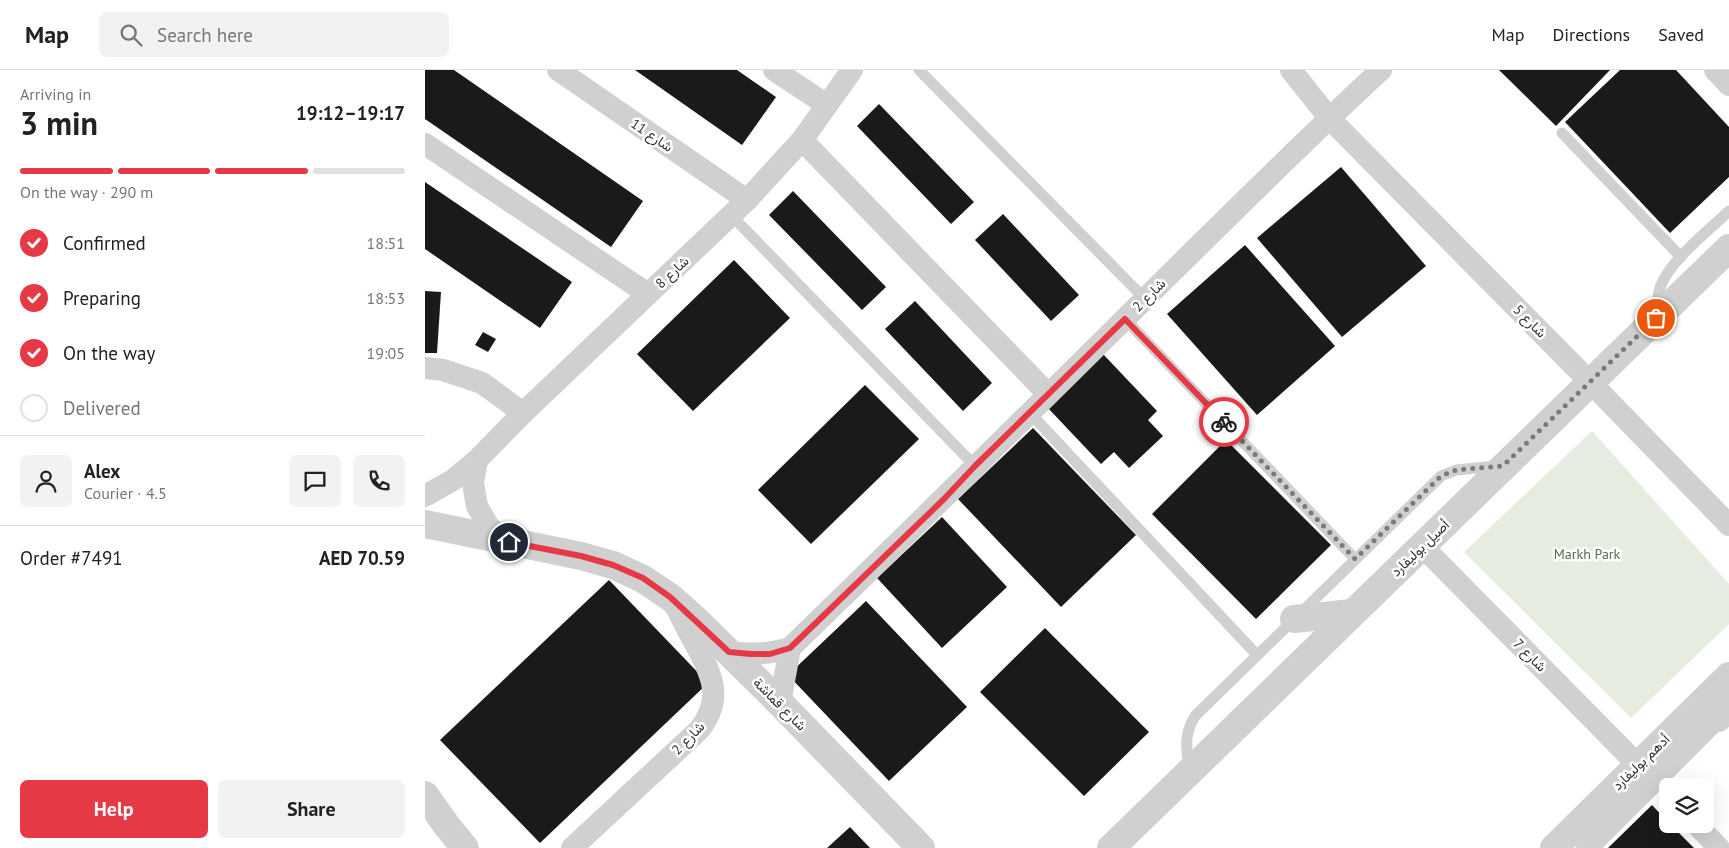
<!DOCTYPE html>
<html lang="en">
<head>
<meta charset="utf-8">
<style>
  body { margin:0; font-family:"PT Sans",Vazirmatn,sans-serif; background:#f2f2f2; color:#222; height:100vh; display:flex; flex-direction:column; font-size:19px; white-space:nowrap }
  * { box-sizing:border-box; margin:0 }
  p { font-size:16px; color:#767676 }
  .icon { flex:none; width:28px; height:28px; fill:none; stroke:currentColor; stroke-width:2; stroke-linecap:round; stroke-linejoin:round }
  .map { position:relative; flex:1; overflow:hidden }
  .drawer { display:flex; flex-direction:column; background:#fff; width:425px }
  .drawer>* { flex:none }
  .controls { position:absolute; left:1234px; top:708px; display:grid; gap:10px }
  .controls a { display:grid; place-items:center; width:55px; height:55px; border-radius:8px; background:#fff; box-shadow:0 5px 20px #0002; font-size:25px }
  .pin { position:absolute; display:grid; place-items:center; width:42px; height:42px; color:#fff; margin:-21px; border:2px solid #fff; border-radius:50%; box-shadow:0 1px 5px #0007 }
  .courier { position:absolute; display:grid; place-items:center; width:50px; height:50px; margin:-25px; border:4px solid #e63946; border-radius:50%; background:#fff; color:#222; box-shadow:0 1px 6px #0007 }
  .overview em { font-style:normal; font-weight:700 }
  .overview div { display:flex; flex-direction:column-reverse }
  .overview { display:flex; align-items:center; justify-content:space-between; height:85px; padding:0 20px }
  h1 { font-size:32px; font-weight:700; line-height:38px }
  .bar { display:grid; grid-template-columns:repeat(4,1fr); gap:8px 5px; align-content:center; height:60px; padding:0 20px }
  .bar i { height:6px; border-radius:4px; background:#e0e0e0 }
  .bar .on { background:#e63946 }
  .bar p { grid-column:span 4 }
  .line { display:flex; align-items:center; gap:12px; padding:0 20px; border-top:1px solid #e0e0e0 }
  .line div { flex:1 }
  .round { display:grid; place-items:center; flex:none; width:52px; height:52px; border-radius:8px; background:#f2f2f2 }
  ol { padding:0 20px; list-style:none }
  li { display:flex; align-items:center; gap:15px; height:55px }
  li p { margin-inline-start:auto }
  li .icon { padding:5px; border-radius:50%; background:#e63946; color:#fff; stroke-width:4 }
  li:last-child { color:#767676 }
  li i { width:28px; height:28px; border:2px solid #e0e0e0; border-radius:50% }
  .button { display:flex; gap:10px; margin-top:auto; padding:10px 20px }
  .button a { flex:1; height:58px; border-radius:8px; background:#e63946; color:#fff; font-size:20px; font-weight:700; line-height:58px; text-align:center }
  .button a+a { background:#f2f2f2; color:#222 }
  header { display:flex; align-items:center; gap:30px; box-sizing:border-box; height:70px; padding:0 25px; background:#fff; border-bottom:1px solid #e0e0e0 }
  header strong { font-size:24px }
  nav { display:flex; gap:28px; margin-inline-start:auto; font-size:18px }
  .search { width:350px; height:45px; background:#f2f2f2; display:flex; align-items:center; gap:12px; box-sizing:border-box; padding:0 18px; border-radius:8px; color:#767676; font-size:19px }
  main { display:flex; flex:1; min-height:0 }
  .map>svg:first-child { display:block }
  .green { fill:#e6ecdf }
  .building { fill:#1a1a1a }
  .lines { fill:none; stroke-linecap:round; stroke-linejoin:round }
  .service { stroke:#d0d0d0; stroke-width:11 }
  .minor { stroke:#d0d0d0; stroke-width:22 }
  .tertiary { stroke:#d0d0d0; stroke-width:28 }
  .done { stroke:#7a7a7a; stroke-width:5; stroke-dasharray:0 9 }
  .route { stroke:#e63946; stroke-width:6 }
  .labels { text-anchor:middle; stroke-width:5; stroke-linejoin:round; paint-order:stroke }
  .street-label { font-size:14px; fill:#333; stroke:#fff }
  .park-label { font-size:14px; fill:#56703f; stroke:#fff }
</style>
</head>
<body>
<header>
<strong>Map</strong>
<div class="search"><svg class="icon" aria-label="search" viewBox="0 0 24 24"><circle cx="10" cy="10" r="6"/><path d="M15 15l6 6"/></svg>Search here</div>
<nav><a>Map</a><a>Directions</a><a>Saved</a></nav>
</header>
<main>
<section class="drawer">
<div class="overview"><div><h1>3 min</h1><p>Arriving in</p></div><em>19:12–19:17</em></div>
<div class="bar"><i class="on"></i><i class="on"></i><i class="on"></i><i></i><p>On the way · 290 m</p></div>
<ol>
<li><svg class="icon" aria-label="check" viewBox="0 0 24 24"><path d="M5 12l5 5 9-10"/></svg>Confirmed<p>18:51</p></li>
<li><svg class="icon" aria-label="check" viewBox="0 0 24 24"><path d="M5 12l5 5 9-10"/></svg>Preparing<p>18:53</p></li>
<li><svg class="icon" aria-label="check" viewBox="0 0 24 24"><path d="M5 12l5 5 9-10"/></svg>On the way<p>19:05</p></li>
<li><i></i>Delivered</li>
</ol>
<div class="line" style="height:90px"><a class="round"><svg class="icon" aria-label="person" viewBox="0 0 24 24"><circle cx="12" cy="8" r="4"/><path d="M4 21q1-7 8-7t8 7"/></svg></a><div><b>Alex</b><p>Courier · 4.5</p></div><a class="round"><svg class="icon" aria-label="chat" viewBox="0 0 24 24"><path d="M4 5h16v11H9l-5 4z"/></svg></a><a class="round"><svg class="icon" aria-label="phone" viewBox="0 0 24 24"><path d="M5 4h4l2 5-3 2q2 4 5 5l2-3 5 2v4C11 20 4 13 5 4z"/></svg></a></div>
<div class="line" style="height:65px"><div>Order #7491</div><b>AED 70.59</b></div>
<div class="button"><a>Help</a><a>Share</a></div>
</section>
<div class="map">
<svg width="1304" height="778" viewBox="0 0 1304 778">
  <rect width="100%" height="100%" fill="#fff"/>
  <polygon class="green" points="1167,361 1304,514 1304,554 1206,648 1039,482"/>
  <g class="building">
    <polygon points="0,0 29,0 218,131 186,177 0,49"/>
    <polygon points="210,0 312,0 351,27 317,75"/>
    <polygon points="1074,0 1185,0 1131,56"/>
    <polygon points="1195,0 1251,0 1304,57 1304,107 1245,163 1140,52"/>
    <polygon points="454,34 549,132 526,154 432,56"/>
    <polygon points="916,97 1001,196 917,267 832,168"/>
    <polygon points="0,112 147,212 115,258 0,179"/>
    <polygon points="368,121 461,217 437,240 344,145"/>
    <polygon points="578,144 654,225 626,251 550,170"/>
    <polygon points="820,175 910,276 832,345 742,244"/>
    <polygon points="309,190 365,248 268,341 212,284"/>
    <polygon points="0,221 16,222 12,283 0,283"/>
    <polygon points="490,231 567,313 538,341 460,259"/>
    <polygon points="58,262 71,269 63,282 50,275"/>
    <polygon points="678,284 732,341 723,350 738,366 704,398 689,382 676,394 622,337"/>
    <polygon points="440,315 494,369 386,474 333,420"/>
    <polygon points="608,358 711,465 636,537 533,429"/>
    <polygon points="801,370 906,475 831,549 727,444"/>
    <polygon points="517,447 582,517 517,578 452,508"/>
    <polygon points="184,510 283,613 115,773 15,670"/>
    <polygon points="441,531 542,637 464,711 363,605"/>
    <polygon points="620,558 724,662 659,726 555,622"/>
    <polygon points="1227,735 1242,751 1242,754 1245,754 1269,778 1183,778"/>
    <polygon points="425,757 445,778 402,778"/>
  </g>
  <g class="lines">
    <g class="service">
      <polyline points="494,0 720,229"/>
      <polyline points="1137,63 1256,187"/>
      <polyline points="306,145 550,396"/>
      <path d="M1231 241C1232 233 1233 223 1236 215 1246 190 1284 160 1304 141"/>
      <polyline points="700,249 930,489"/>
      <polyline points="604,342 832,585"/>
      <path d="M764 700C762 678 758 666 770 646L1016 406 1031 400 1072 396"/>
    </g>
    <g class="minor">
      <polyline points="133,0 322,130"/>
      <polyline points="349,0 402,35"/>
      <polyline points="866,0 904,48 1166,313 1304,455"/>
      <polyline points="1290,0 1304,15"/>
      <polyline points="377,70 623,324"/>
      <polyline points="0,74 223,224"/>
      <polyline points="0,298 18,300 57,313 98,343"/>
      <polyline points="52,390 48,413 52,436 64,457 84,472"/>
      <polyline points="0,426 28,410 52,390 98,343 322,130 377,70 427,0"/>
      <polyline points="997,476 1213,695"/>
      <path d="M304 582C327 585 343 584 365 578 490 457 614 334 738 211 810 140 881 69 956 0"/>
      <polyline points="355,633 365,578"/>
      <polyline points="1271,754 1294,778"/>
      <path d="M147 778 274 660C298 630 288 607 272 577 264 563 257 549 250 535"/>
      <polyline points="1162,778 1304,636"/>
    </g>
    <g class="tertiary">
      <polyline points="0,454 156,486 188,495 218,509 245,527 270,549 355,633 496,778"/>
      <polyline points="869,549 927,543"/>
      <polyline points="1293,648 1304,618"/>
      <polyline points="0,725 22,756 40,778"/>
      <polyline points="686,778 1304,178"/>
      <polyline points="1129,778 1304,606"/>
    </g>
  </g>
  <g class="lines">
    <polyline class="done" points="799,352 930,489 1016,406 1031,400 1078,396 1231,248"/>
    <polyline class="route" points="84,472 156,486 188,495 218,508 245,527 304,582 326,584 345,584 365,578 519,429 550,396 700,249 799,352"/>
  </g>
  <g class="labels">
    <g class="street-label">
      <text transform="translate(227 65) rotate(34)" y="5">شارع 11</text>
      <text transform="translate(247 202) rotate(-43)" y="5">شارع 8</text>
      <text transform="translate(724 225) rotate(-45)" y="5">شارع 2</text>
      <text transform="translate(1105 251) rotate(45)" y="5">شارع 5</text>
      <text transform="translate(995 478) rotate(-44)" y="5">أصيل بوليفارد</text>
      <text transform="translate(1105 585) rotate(45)" y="5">شارع 7</text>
      <text transform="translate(355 634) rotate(45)" y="5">شارع قماشة</text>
      <text transform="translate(263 668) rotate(-46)" y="5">شارع 2</text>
      <text transform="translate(1216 692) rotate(-44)" y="5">أدهم بوليفارد</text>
    </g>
    <g class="park-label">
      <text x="1162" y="489">Markh Park</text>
    </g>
  </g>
</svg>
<div class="controls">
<a><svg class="icon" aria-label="layers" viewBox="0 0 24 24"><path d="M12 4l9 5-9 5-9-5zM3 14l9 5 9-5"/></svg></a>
</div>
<div class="pin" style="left:1231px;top:248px;background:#ea580c"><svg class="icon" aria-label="bag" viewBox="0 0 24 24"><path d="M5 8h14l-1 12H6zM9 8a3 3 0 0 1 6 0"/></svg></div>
<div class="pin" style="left:84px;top:472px;background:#1f2937"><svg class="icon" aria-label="home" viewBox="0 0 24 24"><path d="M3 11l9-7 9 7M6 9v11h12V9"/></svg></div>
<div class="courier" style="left:799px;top:352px"><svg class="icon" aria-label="bike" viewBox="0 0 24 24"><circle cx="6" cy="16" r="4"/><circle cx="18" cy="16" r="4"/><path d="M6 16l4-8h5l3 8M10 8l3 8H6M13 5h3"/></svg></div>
</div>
</main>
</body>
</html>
